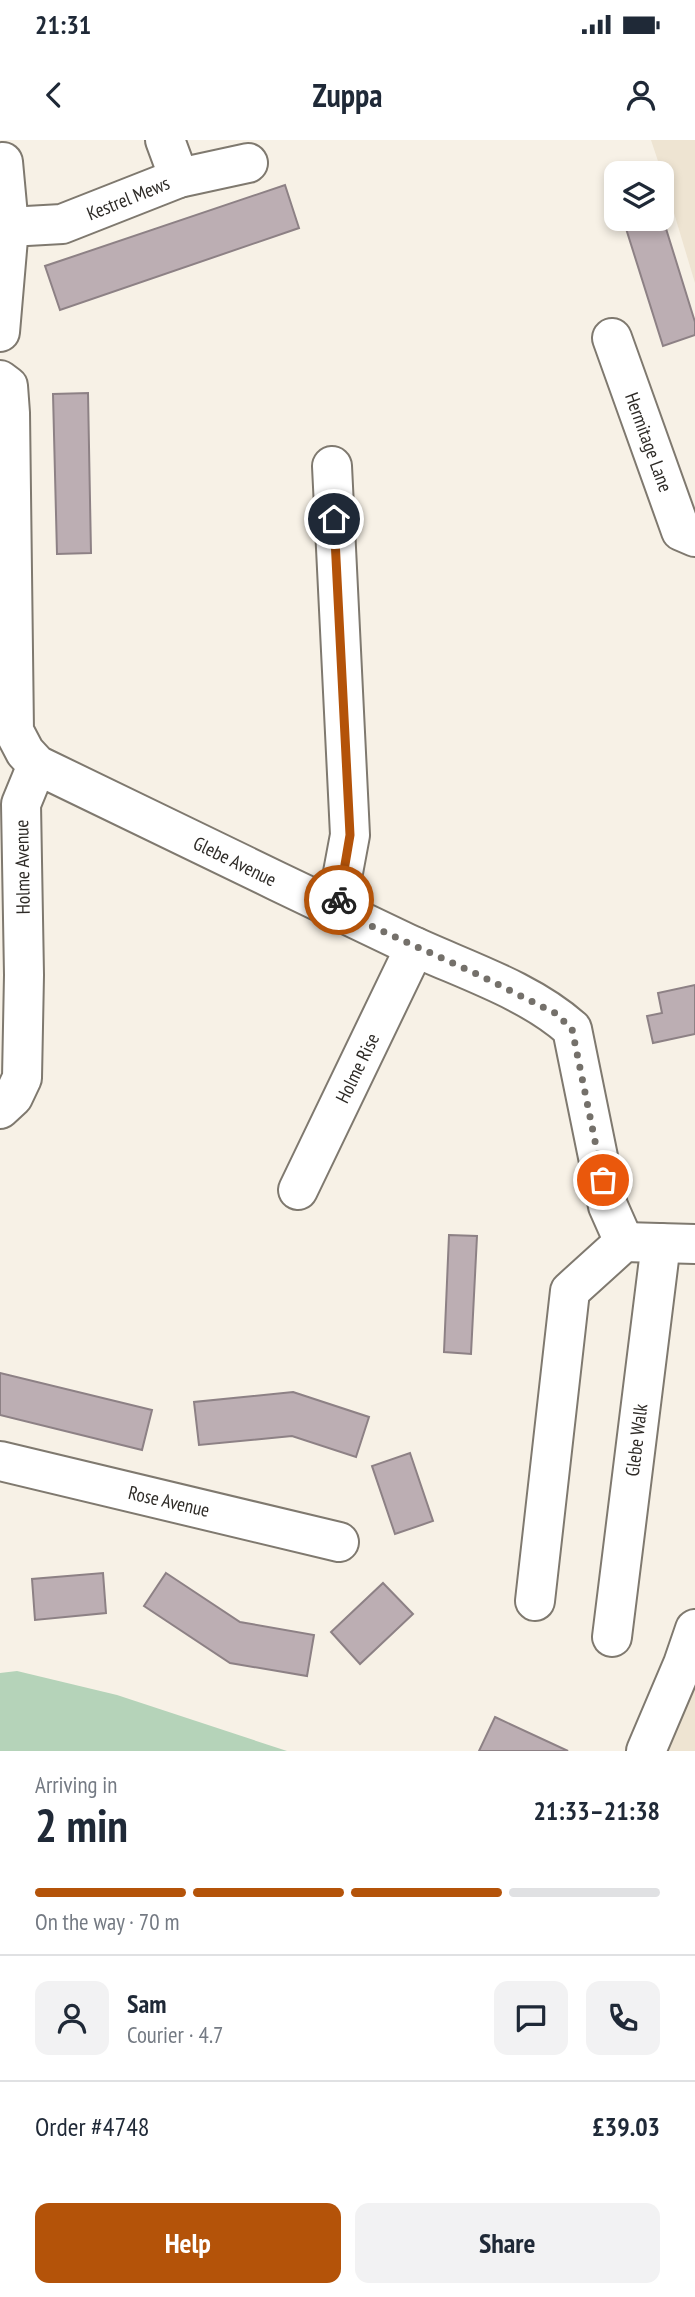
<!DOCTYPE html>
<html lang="en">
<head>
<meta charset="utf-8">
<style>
  body { margin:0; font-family:"PT Sans Narrow",sans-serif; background:#f2f2f3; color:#1f2937; height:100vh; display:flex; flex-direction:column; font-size:26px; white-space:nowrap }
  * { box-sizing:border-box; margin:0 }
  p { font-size:23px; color:#747a83 }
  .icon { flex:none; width:38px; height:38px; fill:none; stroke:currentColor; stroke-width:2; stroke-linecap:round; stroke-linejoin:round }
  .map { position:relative; height:1611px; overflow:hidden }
  .drawer { display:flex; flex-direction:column; background:#fff; flex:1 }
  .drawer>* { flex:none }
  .controls { position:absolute; left:604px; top:21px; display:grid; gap:14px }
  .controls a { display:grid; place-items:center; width:70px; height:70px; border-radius:14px; background:#fff; box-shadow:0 4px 10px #0003; font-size:35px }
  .pin { position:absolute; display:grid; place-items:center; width:60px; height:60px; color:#fff; margin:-30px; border:4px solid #fff; border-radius:50%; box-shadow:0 2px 7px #0007 }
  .courier { position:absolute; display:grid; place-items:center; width:70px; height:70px; margin:-35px; border:5px solid #b45309; border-radius:50%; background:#fff; color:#222; box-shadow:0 2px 9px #0007 }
  .overview em { font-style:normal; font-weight:700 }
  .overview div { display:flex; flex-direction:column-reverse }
  .overview { display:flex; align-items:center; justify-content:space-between; height:119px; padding:0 35px }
  h1 { font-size:46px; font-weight:700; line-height:52px }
  .bar { display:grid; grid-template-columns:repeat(4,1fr); gap:10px 7px; align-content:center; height:84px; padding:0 35px }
  .bar i { height:9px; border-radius:5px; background:#e0e1e3 }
  .bar .active { background:#b45309 }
  .bar p { grid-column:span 4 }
  .line { display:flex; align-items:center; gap:18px; padding:0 35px; border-top:2px solid #e0e1e3 }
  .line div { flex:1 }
  .round { display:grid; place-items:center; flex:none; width:74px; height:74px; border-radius:14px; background:#f2f2f3 }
  .cta { display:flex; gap:14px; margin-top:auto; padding:14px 35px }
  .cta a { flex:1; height:80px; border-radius:14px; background:#b45309; color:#fff; font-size:28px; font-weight:700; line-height:80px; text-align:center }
  .cta a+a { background:#f2f2f3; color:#1f2937 }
  .status { display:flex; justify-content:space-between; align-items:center; height:49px; padding:0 35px; background:#fff; direction:ltr }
  .status svg { height:19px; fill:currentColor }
  header { display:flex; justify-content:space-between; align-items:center; height:91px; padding:0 35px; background:#fff; font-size:32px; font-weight:700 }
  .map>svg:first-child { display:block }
  .built { fill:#eee4d2 }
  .green { fill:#b5d3b9 }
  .building { fill:#bcaeb3; stroke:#8d8185; stroke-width:2 }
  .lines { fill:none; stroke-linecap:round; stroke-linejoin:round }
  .minor-casing { stroke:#7f796f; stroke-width:42 }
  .major-casing { stroke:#7f796f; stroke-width:42 }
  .minor { stroke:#fff; stroke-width:38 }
  .major { stroke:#fff; stroke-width:38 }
  .done { stroke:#74706a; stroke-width:7; stroke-dasharray:0 12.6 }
  .route { stroke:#b45309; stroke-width:9 }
  .labels { text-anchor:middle; stroke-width:5; stroke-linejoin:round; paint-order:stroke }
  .street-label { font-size:19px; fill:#2e2b27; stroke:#fff }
</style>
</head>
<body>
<div class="status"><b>21:31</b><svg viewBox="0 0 49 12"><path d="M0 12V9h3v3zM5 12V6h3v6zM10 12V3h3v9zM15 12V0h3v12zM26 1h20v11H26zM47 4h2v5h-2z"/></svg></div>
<header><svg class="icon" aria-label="back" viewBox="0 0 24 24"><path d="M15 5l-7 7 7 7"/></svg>Zuppa<svg class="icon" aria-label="person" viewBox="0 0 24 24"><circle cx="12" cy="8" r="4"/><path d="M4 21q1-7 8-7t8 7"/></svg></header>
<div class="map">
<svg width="695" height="1611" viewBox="0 0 695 1611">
  <rect width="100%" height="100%" fill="#f7f1e6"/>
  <g class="built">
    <polygon points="651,0 695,0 695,143 662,33"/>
    <polygon points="695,1517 695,1611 655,1611"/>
  </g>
  <polygon class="green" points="17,1531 117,1555 287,1611 0,1611 0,1533"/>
  <g class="building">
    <polygon points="285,45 299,88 60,170 45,126"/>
    <polygon points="623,79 663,79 695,182 695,195 663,206"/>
    <polygon points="88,253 91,413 57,414 53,254"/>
    <polygon points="695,845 695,894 653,903 647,876 662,873 658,853"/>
    <polygon points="449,1095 477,1096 471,1214 444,1212"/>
    <polygon points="0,1233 152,1270 142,1310 0,1275"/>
    <polygon points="293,1252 369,1277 356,1317 292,1296 199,1305 194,1262"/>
    <polygon points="410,1313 433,1381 395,1394 372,1326"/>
    <polygon points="103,1433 106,1473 35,1480 32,1439"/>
    <polygon points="166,1433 240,1482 314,1495 307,1536 230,1523 144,1466"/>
    <polygon points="383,1443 413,1474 360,1524 331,1492"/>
    <polygon points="495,1577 568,1611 479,1611"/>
  </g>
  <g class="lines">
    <defs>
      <g id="minor">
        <polyline points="165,0 179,38"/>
        <polyline points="9,87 62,84 179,38 248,23"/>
        <polyline points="0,192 9,87 3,22"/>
        <polyline points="612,198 681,391 695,397"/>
        <path d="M0 240 8 246 10 273 14 591 25 612 37 625C159 684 280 743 402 801 458 828 526 848 572 889L608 1066 624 1102"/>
        <polyline points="332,326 350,695 336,770"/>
        <polyline points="0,969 13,957 22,938 24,835 21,664 37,625"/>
        <polyline points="298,1050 415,807"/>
        <polyline points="0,1321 339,1402"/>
        <polyline points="535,1461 570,1151 624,1102 695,1104"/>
        <polyline points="612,1497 661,1103"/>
      </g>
      <polyline id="major" points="646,1611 683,1524 695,1489"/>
    </defs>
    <use href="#minor" class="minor-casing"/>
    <use href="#major" class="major-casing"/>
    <use href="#minor" class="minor"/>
    <use href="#major" class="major"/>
  </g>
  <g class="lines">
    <polyline class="done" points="339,760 336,770 479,835 555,873 572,889 603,1040"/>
    <polyline class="route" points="334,379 350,695 339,760"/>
  </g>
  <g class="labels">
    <g class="street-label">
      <text transform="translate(128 58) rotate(-22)" y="7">Kestrel Mews</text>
      <text transform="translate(649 302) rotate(70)" y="7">Hermitage Lane</text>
      <text transform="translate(235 721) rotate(26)" y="7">Glebe Avenue</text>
      <text transform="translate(22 727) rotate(-91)" y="7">Holme Avenue</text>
      <text transform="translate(357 928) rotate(-64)" y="7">Holme Rise</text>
      <text transform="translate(636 1300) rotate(-83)" y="7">Glebe Walk</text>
      <text transform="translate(169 1361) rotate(13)" y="7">Rose Avenue</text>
    </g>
  </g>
</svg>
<div class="controls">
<a><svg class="icon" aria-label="layers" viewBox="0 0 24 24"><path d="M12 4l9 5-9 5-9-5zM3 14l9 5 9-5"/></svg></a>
</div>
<div class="pin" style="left:603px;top:1040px;background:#ea580c"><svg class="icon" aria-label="bag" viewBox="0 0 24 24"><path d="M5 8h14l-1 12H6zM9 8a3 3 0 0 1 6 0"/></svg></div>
<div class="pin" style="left:334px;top:379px;background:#1f2937"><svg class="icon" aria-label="home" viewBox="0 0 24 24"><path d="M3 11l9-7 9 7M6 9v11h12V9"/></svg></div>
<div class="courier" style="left:339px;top:760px"><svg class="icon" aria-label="bike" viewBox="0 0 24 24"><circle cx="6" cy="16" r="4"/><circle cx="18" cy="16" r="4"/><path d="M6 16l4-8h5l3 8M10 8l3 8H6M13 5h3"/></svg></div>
</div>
<section class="drawer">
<div class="overview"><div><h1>2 min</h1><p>Arriving in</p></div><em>21:33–21:38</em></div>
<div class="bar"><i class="active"></i><i class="active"></i><i class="active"></i><i></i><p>On the way · 70 m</p></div>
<div class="line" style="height:126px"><a class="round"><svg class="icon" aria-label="person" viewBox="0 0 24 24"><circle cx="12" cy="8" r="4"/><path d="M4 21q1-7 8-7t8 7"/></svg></a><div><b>Sam</b><p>Courier · 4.7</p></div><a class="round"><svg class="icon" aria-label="chat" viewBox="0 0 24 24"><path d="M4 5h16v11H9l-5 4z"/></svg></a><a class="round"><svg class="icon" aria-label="phone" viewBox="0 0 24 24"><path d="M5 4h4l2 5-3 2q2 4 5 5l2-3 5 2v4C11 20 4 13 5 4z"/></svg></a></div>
<div class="line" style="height:91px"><div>Order #4748</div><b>£39.03</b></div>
<div class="cta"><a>Help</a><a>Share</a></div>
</section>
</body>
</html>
